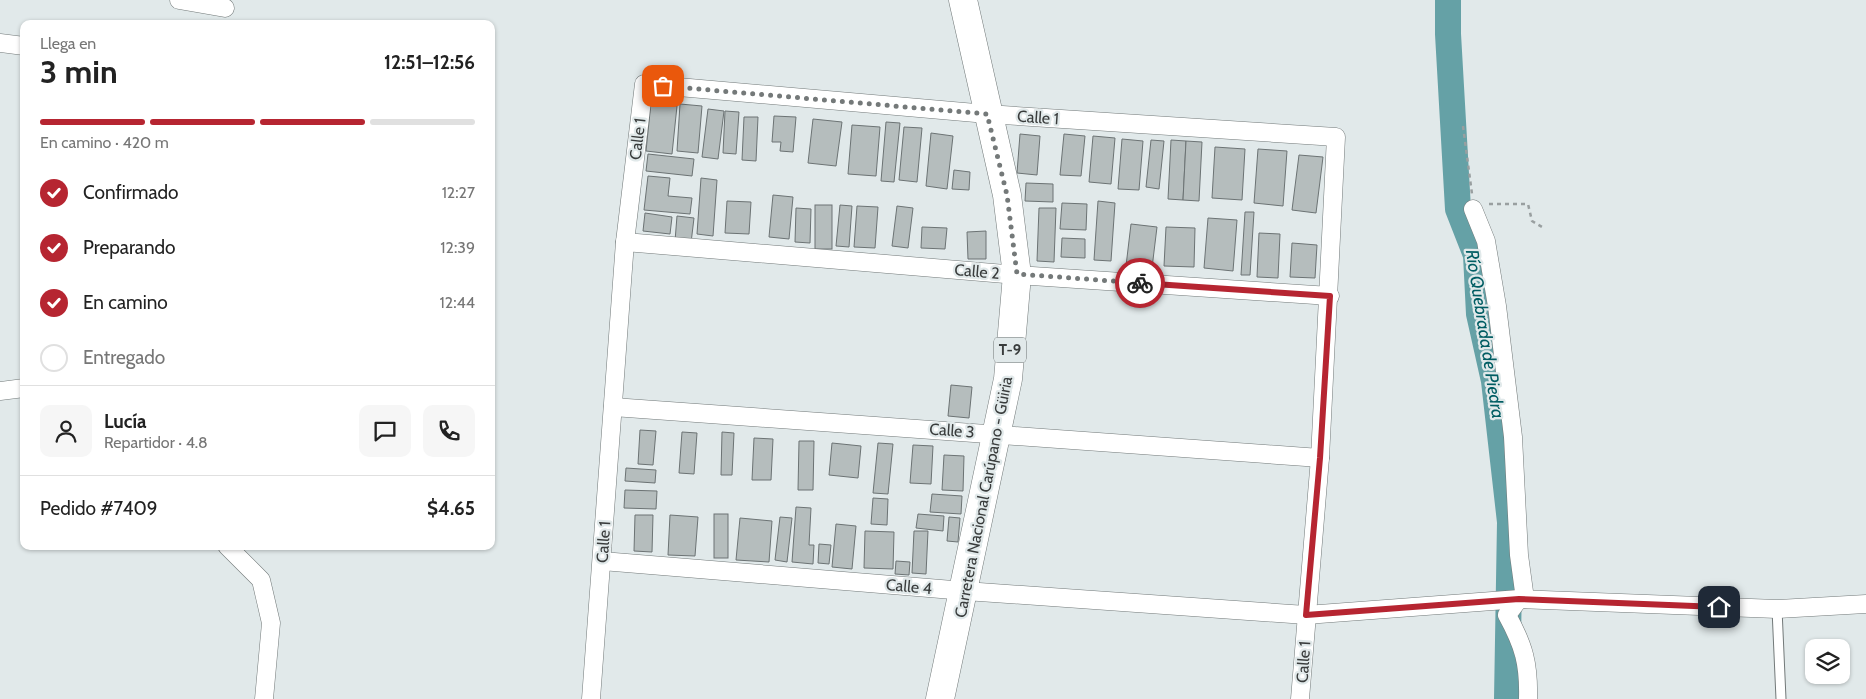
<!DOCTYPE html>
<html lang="es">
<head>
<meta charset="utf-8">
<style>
  body { margin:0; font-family:Cabin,sans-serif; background:#f6f6f6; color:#222; height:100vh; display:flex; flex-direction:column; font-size:19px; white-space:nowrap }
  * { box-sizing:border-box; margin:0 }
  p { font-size:16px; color:#767676 }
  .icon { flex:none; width:28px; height:28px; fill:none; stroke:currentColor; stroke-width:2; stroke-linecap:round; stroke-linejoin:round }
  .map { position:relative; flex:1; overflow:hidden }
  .sheet { position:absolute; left:20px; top:20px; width:475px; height:530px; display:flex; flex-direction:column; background:#fff; border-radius:10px; box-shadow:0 1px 4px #0004 }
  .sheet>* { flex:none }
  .tools { position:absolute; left:1805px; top:639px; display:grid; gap:10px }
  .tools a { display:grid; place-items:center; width:45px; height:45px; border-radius:10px; background:#fff; box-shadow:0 1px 4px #0004; font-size:25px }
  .pin { position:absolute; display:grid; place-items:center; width:42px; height:42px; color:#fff; margin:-21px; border-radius:10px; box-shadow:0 2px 8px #0006 }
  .courier { position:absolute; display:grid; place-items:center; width:50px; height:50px; margin:-25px; border:4px solid #b62531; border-radius:50%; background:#fff; color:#222; box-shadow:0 1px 6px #0007 }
  .overview em { font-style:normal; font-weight:700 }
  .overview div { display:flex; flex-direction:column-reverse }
  .overview { display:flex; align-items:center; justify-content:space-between; height:85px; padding:0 20px }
  h1 { font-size:32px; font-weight:700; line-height:38px }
  .bar { display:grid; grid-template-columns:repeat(4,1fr); gap:8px 5px; align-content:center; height:60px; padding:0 20px }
  .bar i { height:6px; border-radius:4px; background:#e0e0e0 }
  .bar .active { background:#b62531 }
  .bar p { grid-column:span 4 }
  .line { display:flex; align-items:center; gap:12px; padding:0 20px; border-top:1px solid #e0e0e0 }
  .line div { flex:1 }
  .round { display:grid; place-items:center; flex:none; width:52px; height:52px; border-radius:10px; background:#f6f6f6 }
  ol { padding:0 20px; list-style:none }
  li { display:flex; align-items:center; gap:15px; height:55px }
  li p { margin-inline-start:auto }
  li .icon { padding:5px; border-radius:50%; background:#b62531; color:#fff; stroke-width:4 }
  li:last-child { color:#767676 }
  li i { width:28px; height:28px; border:2px solid #e0e0e0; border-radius:50% }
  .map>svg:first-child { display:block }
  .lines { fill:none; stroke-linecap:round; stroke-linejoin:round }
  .river { stroke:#65a1a6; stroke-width:26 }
  .building { fill:#b5bdbd; stroke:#6c7374 }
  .service-casing { stroke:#727979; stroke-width:11 }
  .minor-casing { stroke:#727979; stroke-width:19 }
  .trunk-casing { stroke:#727979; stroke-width:29 }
  .path { stroke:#999fa0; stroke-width:2.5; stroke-dasharray:4 4; stroke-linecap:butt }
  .service { stroke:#fff; stroke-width:9 }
  .minor { stroke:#fff; stroke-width:18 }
  .trunk { stroke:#fff; stroke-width:28 }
  .done { stroke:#747979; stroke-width:5; stroke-dasharray:0 9 }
  .route { stroke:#b62531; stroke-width:6 }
  .labels { text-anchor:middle; stroke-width:4.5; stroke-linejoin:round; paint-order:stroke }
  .shield { fill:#e1e9ea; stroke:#6b7070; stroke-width:1 }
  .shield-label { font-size:15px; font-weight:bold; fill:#393c3c }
  .street-label { font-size:16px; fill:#393c3c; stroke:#e1e9ea }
  .water-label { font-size:18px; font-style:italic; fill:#015d63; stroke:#e1e9ea }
</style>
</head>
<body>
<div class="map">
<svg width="1866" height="699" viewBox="0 0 1866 699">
  <rect width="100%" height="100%" fill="#e1e9ea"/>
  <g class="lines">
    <polyline class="river" points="1448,0 1448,34 1458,209 1476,255 1479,314 1494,381 1510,522 1507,699"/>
  </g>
  <g class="building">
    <polygon points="651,103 677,106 672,154 646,151"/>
    <polygon points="680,104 702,106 698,153 677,151"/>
    <polygon points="708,109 724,111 718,159 702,157"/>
    <polygon points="725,111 739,112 736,154 723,153"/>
    <polygon points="774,116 796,117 793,152 780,151 781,142 772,142"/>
    <polygon points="744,117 758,117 756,161 742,160"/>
    <polygon points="813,119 842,122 836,166 808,163"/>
    <polygon points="886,122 900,123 894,182 881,181"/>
    <polygon points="852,125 880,127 876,176 848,174"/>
    <polygon points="904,127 922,128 917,182 899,180"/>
    <polygon points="931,133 953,136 947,189 926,186"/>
    <polygon points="1020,134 1040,136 1037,175 1017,173"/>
    <polygon points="1064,134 1085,136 1081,176 1060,175"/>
    <polygon points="1093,136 1115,138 1111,184 1089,182"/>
    <polygon points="1122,139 1143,141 1139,190 1118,189"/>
    <polygon points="1151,140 1164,141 1159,189 1146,187"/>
    <polygon points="1171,140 1186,141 1183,200 1168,199"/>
    <polygon points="1186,141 1202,142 1199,201 1183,200"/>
    <polygon points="1215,147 1245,149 1242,200 1212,198"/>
    <polygon points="1258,149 1287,151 1283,206 1254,203"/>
    <polygon points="648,154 694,159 692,176 646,171"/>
    <polygon points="1299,155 1323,157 1316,213 1292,210"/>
    <polygon points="954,170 970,172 969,190 952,189"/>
    <polygon points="648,176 670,178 668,196 692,198 690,214 644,210"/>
    <polygon points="701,178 717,180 713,236 697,234"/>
    <polygon points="1026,183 1053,184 1053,202 1025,201"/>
    <polygon points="773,195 793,197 789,239 769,237"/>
    <polygon points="727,201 751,202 749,234 725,233"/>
    <polygon points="1098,201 1115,203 1111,261 1094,260"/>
    <polygon points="1062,203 1087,204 1086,230 1060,229"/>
    <rect x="815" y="205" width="17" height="44"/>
    <polygon points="840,205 852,206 849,247 836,246"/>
    <polygon points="857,206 878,207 875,248 854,247"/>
    <polygon points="897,206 913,208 908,248 892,246"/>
    <polygon points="796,208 811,209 810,243 795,242"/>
    <polygon points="1039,208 1056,208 1054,262 1037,261"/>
    <polygon points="1245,212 1254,212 1250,275 1241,275"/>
    <polygon points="645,213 672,217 670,234 643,231"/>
    <polygon points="677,216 694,218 691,243 675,241"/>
    <polygon points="1208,218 1237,220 1233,271 1204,268"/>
    <polygon points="1131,224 1157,227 1152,268 1126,266"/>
    <polygon points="922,227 947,228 945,249 921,248"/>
    <polygon points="1166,227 1195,228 1194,267 1164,266"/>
    <polygon points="986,231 986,259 968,259 967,232"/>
    <polygon points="1259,233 1280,234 1278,278 1257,277"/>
    <polygon points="1062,238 1085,239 1085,258 1061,257"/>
    <polygon points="1292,243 1317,245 1315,278 1290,277"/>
    <polygon points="951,385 972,387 969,418 948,416"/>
    <polygon points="640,430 656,431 653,465 638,464"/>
    <polygon points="682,432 697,433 694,474 679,473"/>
    <polygon points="722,432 734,433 732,475 721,475"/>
    <polygon points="754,438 773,439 771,480 752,480"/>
    <polygon points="799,441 814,441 813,490 798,490"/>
    <polygon points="832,443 861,446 858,478 829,475"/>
    <polygon points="878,443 893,444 888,494 873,493"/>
    <polygon points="913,445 933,446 931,484 910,483"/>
    <polygon points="944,455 964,456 963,491 942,490"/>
    <polygon points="626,468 656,470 655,483 625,481"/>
    <polygon points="625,490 657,491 656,509 624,508"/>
    <polygon points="932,494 962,496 961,514 930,512"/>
    <polygon points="873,498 888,499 887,525 871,524"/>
    <polygon points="796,507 811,508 809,545 814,545 813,564 792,562"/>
    <rect x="714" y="514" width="14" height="44"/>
    <polygon points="918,514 944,516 943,531 916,528"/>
    <polygon points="635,515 653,515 652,552 634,551"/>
    <polygon points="670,515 698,517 695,556 668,555"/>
    <polygon points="780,517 792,518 787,562 775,560"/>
    <polygon points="949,517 960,518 958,542 947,541"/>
    <polygon points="740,518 772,521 769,562 736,560"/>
    <polygon points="836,524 856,526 852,569 832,567"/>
    <polygon points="865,531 894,532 893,569 864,568"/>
    <polygon points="914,531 928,531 926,574 912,573"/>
    <polygon points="819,544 831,545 829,564 818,563"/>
    <polygon points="896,561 910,562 909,575 895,574"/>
  </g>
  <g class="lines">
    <defs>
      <polyline id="service" points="1777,609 1781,699"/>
      <g id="minor">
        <polyline points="179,0 225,8"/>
        <polyline points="0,43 24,46"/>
        <polyline points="1473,209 1486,241 1497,306 1513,437 1519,555 1525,599"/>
        <polyline points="625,242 1017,275 1330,296"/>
        <polyline points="0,391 24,388"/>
        <polyline points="613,407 1320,458"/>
        <polyline points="227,546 261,580 271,623 264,699"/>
        <polyline points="602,561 965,591 1306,615 1519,599 1777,609 1866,604"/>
        <path d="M1519 599 1507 615C1524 646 1529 664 1528 699"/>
        <polyline points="591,699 625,242 644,84 987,114 1336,137 1320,458 1300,699"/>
      </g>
      <polyline id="trunk" points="940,699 1008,379 1017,275 1007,195 963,0"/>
    </defs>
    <use href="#service" class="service-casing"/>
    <use href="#minor" class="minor-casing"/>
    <use href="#trunk" class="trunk-casing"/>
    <g class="path">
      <polyline points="1463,126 1472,194"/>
      <polyline points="1489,204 1528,204 1532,221 1542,227"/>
    </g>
    <use href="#service" class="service"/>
    <use href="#minor" class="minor"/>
    <use href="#trunk" class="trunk"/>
  </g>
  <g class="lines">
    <polyline class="done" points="663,86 987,114 1007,195 1017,274 1140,283"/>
    <polyline class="route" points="1140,283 1330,296 1320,458 1306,615 1519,599 1719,607"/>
  </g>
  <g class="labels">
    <rect class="shield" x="994" y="337.5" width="32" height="25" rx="4"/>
    <g class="shield-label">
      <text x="1010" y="355">T-9</text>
    </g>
    <g class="street-label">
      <text transform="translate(1038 117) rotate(4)" y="6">Calle 1</text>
      <text transform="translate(637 139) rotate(-83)" y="6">Calle 1</text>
      <text transform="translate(977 271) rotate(5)" y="6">Calle 2</text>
      <text transform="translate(952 430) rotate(4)" y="6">Calle 3</text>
      <text transform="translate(983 497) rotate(-79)" y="6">Carretera Nacional Carúpano - Güiria</text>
      <text transform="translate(603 542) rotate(-86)" y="6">Calle 1</text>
      <text transform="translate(909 586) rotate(5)" y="6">Calle 4</text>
      <text transform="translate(1303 662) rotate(-86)" y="6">Calle 1</text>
    </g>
    <g class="water-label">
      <text transform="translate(1485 334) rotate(81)" y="6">Río Quebrada de Piedra</text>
    </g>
  </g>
</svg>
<div class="tools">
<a><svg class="icon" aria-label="layers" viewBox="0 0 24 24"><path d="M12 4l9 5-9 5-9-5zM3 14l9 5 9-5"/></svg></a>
</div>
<div class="pin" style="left:663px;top:86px;background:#ea580c"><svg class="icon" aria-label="bag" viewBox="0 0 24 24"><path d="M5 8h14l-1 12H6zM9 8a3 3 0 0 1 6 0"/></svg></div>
<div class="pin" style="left:1719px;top:607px;background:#1f2937"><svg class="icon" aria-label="home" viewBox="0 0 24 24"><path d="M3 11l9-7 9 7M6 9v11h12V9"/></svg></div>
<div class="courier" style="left:1140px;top:283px"><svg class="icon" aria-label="bike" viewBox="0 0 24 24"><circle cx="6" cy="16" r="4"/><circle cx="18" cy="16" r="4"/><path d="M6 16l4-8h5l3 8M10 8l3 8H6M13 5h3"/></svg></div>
<section class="sheet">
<div class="overview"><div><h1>3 min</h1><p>Llega en</p></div><em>12:51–12:56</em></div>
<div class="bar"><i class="active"></i><i class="active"></i><i class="active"></i><i></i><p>En camino · 420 m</p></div>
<ol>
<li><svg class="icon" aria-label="check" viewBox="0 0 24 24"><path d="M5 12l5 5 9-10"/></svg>Confirmado<p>12:27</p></li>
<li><svg class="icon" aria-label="check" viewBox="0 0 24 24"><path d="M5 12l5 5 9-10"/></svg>Preparando<p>12:39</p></li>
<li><svg class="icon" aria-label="check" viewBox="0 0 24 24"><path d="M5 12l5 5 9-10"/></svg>En camino<p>12:44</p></li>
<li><i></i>Entregado</li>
</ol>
<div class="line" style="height:90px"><a class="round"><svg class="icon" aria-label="person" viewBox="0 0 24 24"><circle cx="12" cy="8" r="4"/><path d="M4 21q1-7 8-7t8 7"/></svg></a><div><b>Lucía</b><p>Repartidor · 4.8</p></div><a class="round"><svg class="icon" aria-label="chat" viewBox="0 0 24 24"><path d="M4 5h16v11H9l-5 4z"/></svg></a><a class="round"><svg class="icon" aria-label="phone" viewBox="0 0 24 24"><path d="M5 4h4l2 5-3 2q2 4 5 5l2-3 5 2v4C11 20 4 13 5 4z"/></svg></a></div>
<div class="line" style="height:65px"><div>Pedido #7409</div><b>$4.65</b></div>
</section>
</div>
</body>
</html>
